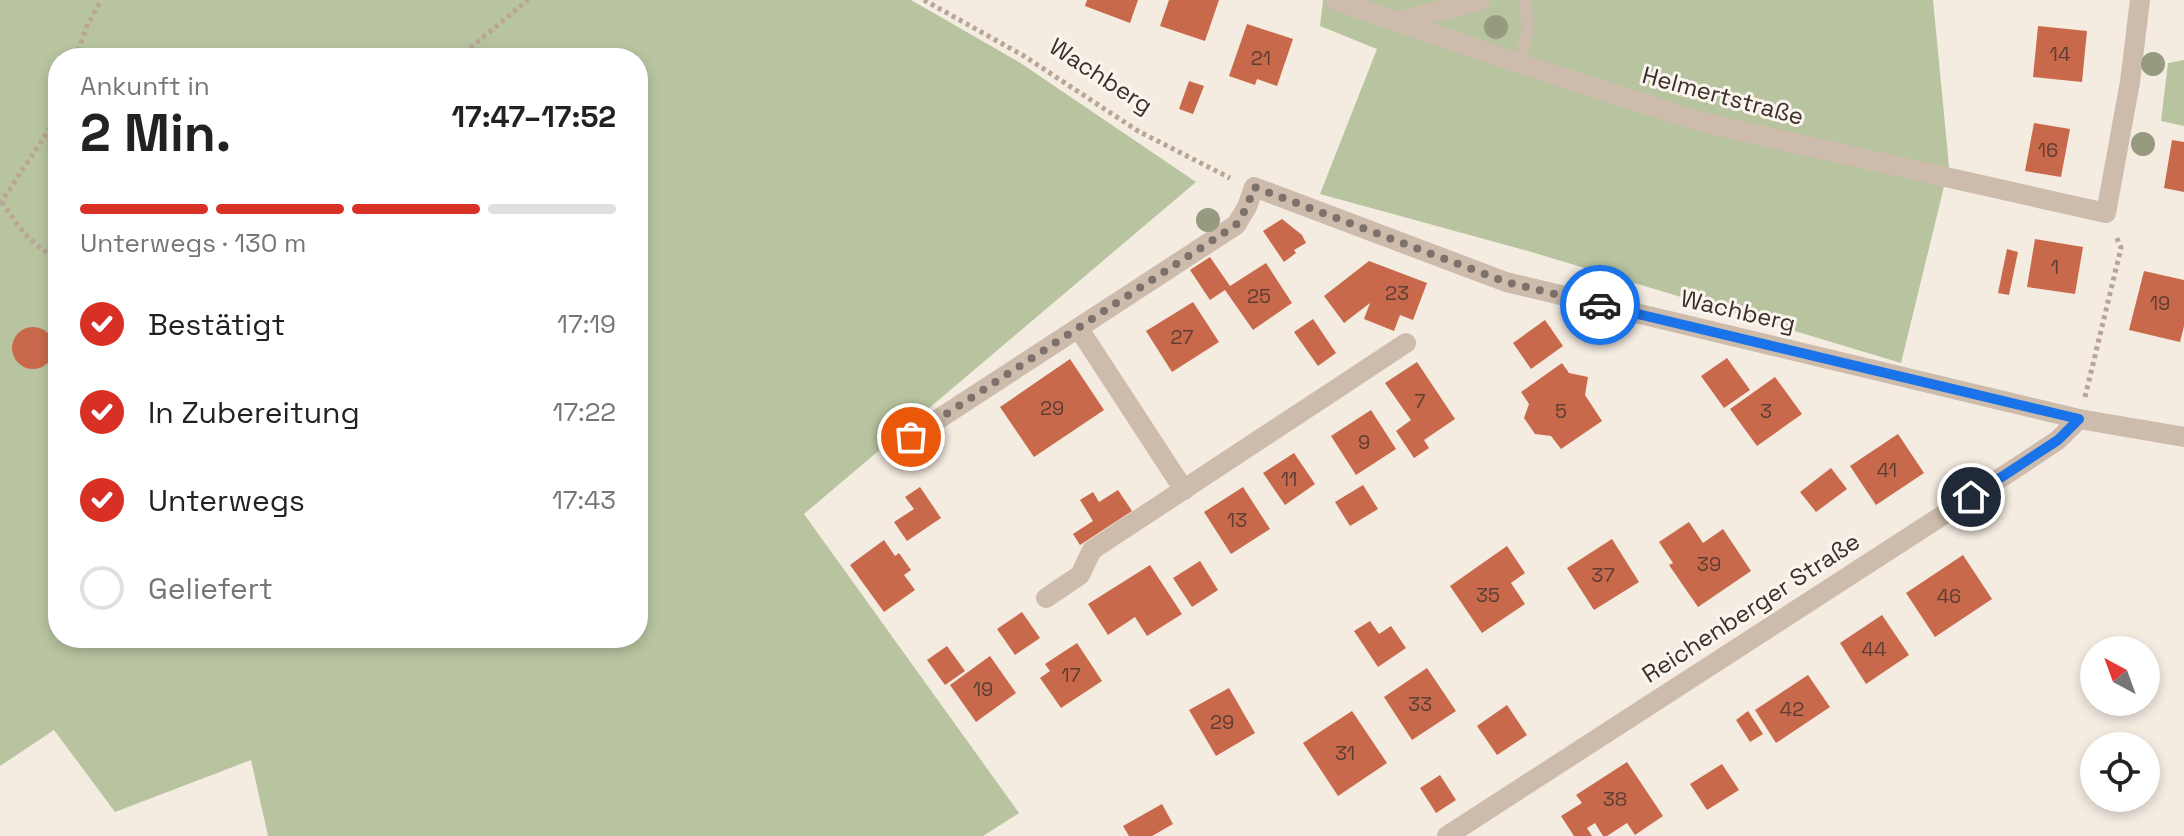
<!DOCTYPE html>
<html lang="de">
<head>
<meta charset="utf-8">
<style>
  body { margin:0; font-family:"Space Grotesk",sans-serif; background:#f6f6f6; color:#222; height:100vh; display:flex; flex-direction:column; font-size:30px; white-space:nowrap }
  * { box-sizing:border-box; margin:0 }
  p { font-size:26px; color:#767676 }
  .icon { flex:none; width:44px; height:44px; fill:none; stroke:currentColor; stroke-width:2; stroke-linecap:round; stroke-linejoin:round }
  .map { position:relative; flex:1; overflow:hidden }
  .drawer { position:absolute; left:48px; top:48px; width:600px; height:600px; display:flex; flex-direction:column; background:#fff; border-radius:32px; box-shadow:0 4px 12px #0003 }
  .drawer>* { flex:none }
  .needle { width:52px; rotate:319deg }
  .controls { position:absolute; left:2080px; top:636px; display:grid; gap:16px }
  .controls a { display:grid; place-items:center; width:80px; height:80px; border-radius:50%; background:#fff; box-shadow:0 4px 12px #0003; font-size:40px }
  .pin { position:absolute; display:grid; place-items:center; width:68px; height:68px; color:#fff; margin:-34px; border:4px solid #fff; border-radius:50%; box-shadow:0 2px 8px #0007 }
  .courier { position:absolute; display:grid; place-items:center; width:80px; height:80px; margin:-40px; border:6px solid #1a73e8; border-radius:50%; background:#fff; color:#222; box-shadow:0 2px 10px #0007 }
  .head em { font-style:normal; font-weight:600 }
  .head div { display:flex; flex-direction:column-reverse }
  .head { display:flex; align-items:center; justify-content:space-between; height:136px; padding:0 32px }
  h1 { font-size:52px; font-weight:600; line-height:60px }
  .bar { display:grid; grid-template-columns:repeat(4,1fr); gap:12px 8px; align-content:center; height:96px; padding:0 32px }
  .bar i { height:10px; border-radius:6px; background:#e0e0e0 }
  .bar .current { background:#d93025 }
  .bar p { grid-column:span 4 }
  ol { padding:0 32px; list-style:none }
  li { display:flex; align-items:center; gap:24px; height:88px }
  li p { margin-inline-start:auto }
  li .icon { padding:8px; border-radius:50%; background:#d93025; color:#fff; stroke-width:4 }
  li:last-child { color:#767676 }
  li i { width:44px; height:44px; border:4px solid #e0e0e0; border-radius:50% }
  .map>svg:first-child { display:block }
  .green { fill:#b8c4a0; fill-rule:evenodd }
  .building { fill:#c8694b }
  .lines { fill:none; stroke-linecap:round; stroke-linejoin:round }
  .path { stroke:#b9a596; stroke-width:5; stroke-dasharray:4 4; stroke-linecap:butt }
  .service { stroke:#cdbbac; stroke-width:12 }
  .minor { stroke:#cdbbac; stroke-width:20 }
  .tree { fill:#969b7f }
  .done { stroke:#7c716b; stroke-width:8; stroke-dasharray:0 14.4 }
  .route { stroke:#1a73e8; stroke-width:10 }
  .labels { text-anchor:middle; stroke-width:6; stroke-linejoin:round; paint-order:stroke }
  .number-label { font-size:20px; fill:#5e3e33 }
  .street-label { font-size:24px; fill:#3b302b; stroke:#fbf5ee }
</style>
</head>
<body>
<div class="map">
<svg width="2184" height="836" viewBox="0 0 2184 836">
  <rect width="100%" height="100%" fill="#f4ebe1"/>
  <g class="green">
    <path d="M0 0H911L1019 62 1196 182 804 514 1019 813 983 836H268L251 760 115 812 54 730 0 766ZM58 58H638V638H58Z"/>
    <polygon points="1323,0 1933,0 1949,166 1901,363 1528,251 1320,194 1377,49 1320,26"/>
    <polygon points="2184,60 2184,126 2161,121 2168,63"/>
  </g>
  <g class="building">
    <polygon points="1087,0 1138,0 1130,23 1085,6"/>
    <polygon points="1169,0 1219,0 1205,41 1160,26"/>
    <polygon points="1247,24 1293,39 1277,86 1257,79 1255,85 1229,76"/>
    <polygon points="2038,26 2087,31 2082,82 2033,77"/>
    <polygon points="1189,81 1204,86 1193,114 1179,109"/>
    <polygon points="2034,123 2070,129 2061,177 2025,171"/>
    <polygon points="2172,140 2184,142 2184,192 2164,188"/>
    <polygon points="1282,219 1302,235 1306,243 1294,250 1296,253 1284,262 1263,231"/>
    <polygon points="2035,239 2083,247 2075,294 2027,287"/>
    <polygon points="2007,249 2018,252 2009,295 1998,293"/>
    <polygon points="1210,257 1230,286 1266,263 1292,303 1253,330 1225,290 1210,300 1190,270"/>
    <polygon points="1369,261 1427,283 1413,320 1400,315 1394,331 1364,319 1370,303 1344,323 1324,296"/>
    <polygon points="2144,271 2184,280 2184,326 2180,342 2129,330"/>
    <polygon points="1193,302 1219,342 1172,372 1146,331"/>
    <polygon points="1313,319 1336,353 1318,366 1294,332"/>
    <polygon points="1545,320 1563,346 1531,369 1513,343"/>
    <circle cx="33" cy="348" r="21"/>
    <polygon points="1727,358 1750,390 1724,408 1701,376"/>
    <polygon points="1070,359 1104,410 1034,457 1000,407"/>
    <polygon points="1417,362 1455,419 1424,440 1429,448 1414,458 1396,431 1411,420 1385,383"/>
    <polygon points="1562,363 1569,373 1588,377 1585,395 1602,421 1561,449 1551,436 1535,434 1524,418 1529,404 1521,392"/>
    <polygon points="1775,377 1802,414 1757,446 1730,409"/>
    <polygon points="1371,410 1396,449 1356,475 1331,436"/>
    <polygon points="1898,434 1924,473 1876,505 1850,466"/>
    <polygon points="1294,453 1315,484 1285,505 1263,473"/>
    <polygon points="1831,468 1847,489 1816,512 1800,492"/>
    <polygon points="1363,485 1378,509 1350,526 1335,502"/>
    <polygon points="920,487 941,518 907,541 894,522 914,509 905,497"/>
    <polygon points="1243,487 1270,529 1231,554 1204,512"/>
    <polygon points="1118,490 1132,511 1080,545 1073,534 1093,521 1080,500 1093,492 1099,502"/>
    <polygon points="1689,522 1703,543 1723,529 1751,571 1698,607 1669,565 1673,563 1659,542"/>
    <polygon points="1612,539 1639,582 1594,610 1567,568"/>
    <polygon points="884,540 895,556 899,553 911,570 904,575 915,590 884,612 850,565"/>
    <polygon points="1507,546 1525,573 1511,583 1525,604 1482,633 1450,586"/>
    <polygon points="1963,555 1992,599 1935,637 1906,593"/>
    <polygon points="1200,561 1218,590 1192,607 1173,578"/>
    <polygon points="1150,565 1182,614 1147,636 1135,617 1108,635 1088,604"/>
    <polygon points="1022,612 1040,638 1015,655 997,629"/>
    <polygon points="1882,615 1909,655 1866,684 1840,643"/>
    <polygon points="1370,621 1379,634 1391,626 1406,648 1378,667 1354,631"/>
    <polygon points="1077,643 1102,681 1061,708 1040,678 1050,671 1045,664"/>
    <polygon points="947,646 965,671 945,685 927,660"/>
    <polygon points="990,656 1016,693 976,722 950,685"/>
    <polygon points="1427,668 1456,711 1412,740 1384,697"/>
    <polygon points="1808,675 1830,707 1776,743 1755,710"/>
    <polygon points="1229,688 1255,733 1216,756 1189,710"/>
    <polygon points="1507,705 1527,735 1497,755 1477,726"/>
    <polygon points="1352,711 1387,763 1338,796 1303,743"/>
    <polygon points="1748,711 1763,734 1750,742 1736,720"/>
    <polygon points="1627,762 1663,816 1635,835 1627,823 1607,836 1603,836 1595,823 1587,828 1592,836 1574,836 1561,816 1582,803 1576,795"/>
    <polygon points="1722,764 1739,790 1707,810 1690,784"/>
    <polygon points="1440,775 1456,800 1436,813 1420,788"/>
    <polygon points="1162,804 1173,824 1152,836 1129,836 1123,826"/>
  </g>
  <g class="lines">
    <g class="path">
      <polyline points="924,0 1024,56 1138,131 1230,178"/>
      <polyline points="75,58 87,26 101,0"/>
      <polyline points="458,58 528,0"/>
      <path d="M2 202C17 225 31 246 58 258"/>
      <polyline points="0,204 58,116"/>
      <polyline points="2085,397 2121,248 2116,236"/>
    </g>
    <polyline class="service" points="1520,64 1528,28 1525,0"/>
    <g class="minor">
      <polyline points="1335,0 1520,64 1705,123 2106,213 2130,82 2140,0"/>
      <polyline points="1400,21 1481,0"/>
      <polyline points="1079,329 1184,490"/>
      <polyline points="911,437 1236,225 1247,207 1254,187 1506,282 2079,419 2184,437"/>
      <polyline points="1046,598 1080,575 1092,550 1406,343"/>
      <polyline points="1447,836 2022,464 2058,440 2079,419"/>
    </g>
  </g>
  <g class="tree">
    <circle cx="1496" cy="27" r="12"/>
    <circle cx="2153" cy="64" r="12"/>
    <circle cx="2143" cy="144" r="12"/>
    <circle cx="1208" cy="220" r="12"/>
  </g>
  <g class="lines">
    <polyline class="done" points="911,437 1236,225 1247,207 1254,187 1506,282 1600,305"/>
    <polyline class="route" points="1600,305 2079,419 2058,440 1971,497"/>
  </g>
  <g class="labels">
    <g class="number-label">
      <text x="2060" y="61">14</text>
      <text x="1261" y="65">21</text>
      <text x="2048" y="157">16</text>
      <text x="2055" y="274">1</text>
      <text x="1397" y="300">23</text>
      <text x="1259" y="303">25</text>
      <text x="2160" y="310">19</text>
      <text x="1182" y="344">27</text>
      <text x="1420" y="408">7</text>
      <text x="1052" y="415">29</text>
      <text x="1561" y="418">5</text>
      <text x="1766" y="418">3</text>
      <text x="1364" y="449">9</text>
      <text x="1887" y="477">41</text>
      <text x="1289" y="486">11</text>
      <text x="1237" y="527">13</text>
      <text x="1709" y="571">39</text>
      <text x="1603" y="582">37</text>
      <text x="1488" y="602">35</text>
      <text x="1949" y="603">46</text>
      <text x="1874" y="656">44</text>
      <text x="1071" y="682">17</text>
      <text x="983" y="696">19</text>
      <text x="1420" y="711">33</text>
      <text x="1792" y="716">42</text>
      <text x="1222" y="729">29</text>
      <text x="1345" y="760">31</text>
      <text x="1615" y="806">38</text>
    </g>
    <g class="street-label">
      <text transform="translate(1101 76) rotate(33)" y="8">Wachberg</text>
      <text transform="translate(1723 96) rotate(15)" y="8">Helmertstraße</text>
      <text transform="translate(1738 311) rotate(13)" y="8">Wachberg</text>
      <text transform="translate(1751 608) rotate(-33)" y="8">Reichenberger Straße</text>
    </g>
  </g>
</svg>
<div class="controls">
<a><svg class="needle" viewBox="-14 -14 28 28"><path d="M0-13l5 13h-10z" fill="#e53935"/><path d="M0 13l5-13h-10z" fill="#767676"/></svg></a>
<a><svg class="icon" aria-label="locate" viewBox="0 0 24 24"><circle cx="12" cy="12" r="6"/><path d="M12 2v4M12 18v4M2 12h4M18 12h4"/></svg></a>
</div>
<div class="pin" style="left:911px;top:437px;background:#ea580c"><svg class="icon" aria-label="bag" viewBox="0 0 24 24"><path d="M5 8h14l-1 12H6zM9 8a3 3 0 0 1 6 0"/></svg></div>
<div class="pin" style="left:1971px;top:497px;background:#1f2937"><svg class="icon" aria-label="home" viewBox="0 0 24 24"><path d="M3 11l9-7 9 7M6 9v11h12V9"/></svg></div>
<div class="courier" style="left:1600px;top:305px"><svg class="icon" aria-label="car" viewBox="0 0 24 24"><path d="M5 17H2v-5l4-1 3-4h7l3 4 3 1v5h-3M9 17h6M6 11h13"/><circle cx="7" cy="17" r="2"/><circle cx="17" cy="17" r="2"/></svg></div>
<section class="drawer">
<div class="head"><div><h1>2 Min.</h1><p>Ankunft in</p></div><em>17:47–17:52</em></div>
<div class="bar"><i class="current"></i><i class="current"></i><i class="current"></i><i></i><p>Unterwegs · 130 m</p></div>
<ol>
<li><svg class="icon" aria-label="check" viewBox="0 0 24 24"><path d="M5 12l5 5 9-10"/></svg>Bestätigt<p>17:19</p></li>
<li><svg class="icon" aria-label="check" viewBox="0 0 24 24"><path d="M5 12l5 5 9-10"/></svg>In Zubereitung<p>17:22</p></li>
<li><svg class="icon" aria-label="check" viewBox="0 0 24 24"><path d="M5 12l5 5 9-10"/></svg>Unterwegs<p>17:43</p></li>
<li><i></i>Geliefert</li>
</ol>
</section>
</div>
</body>
</html>
